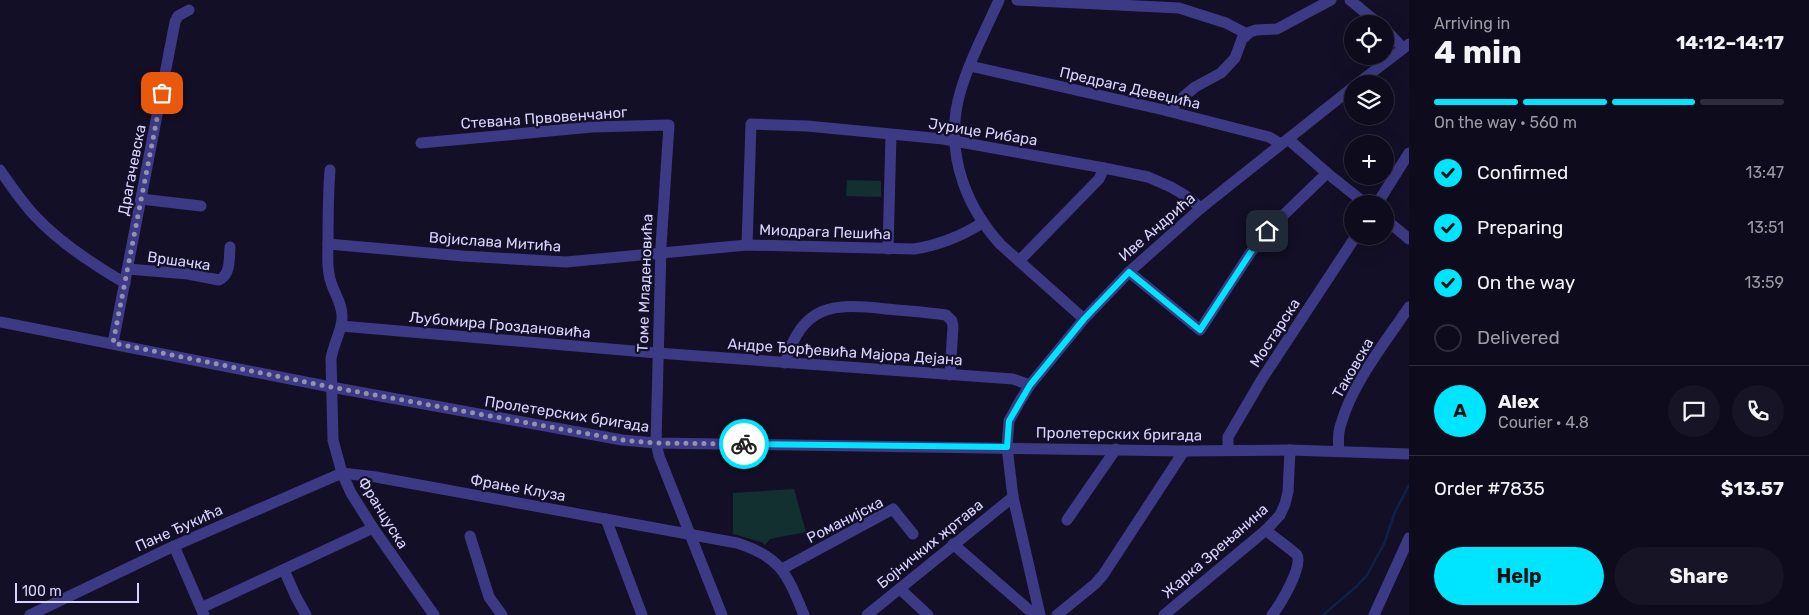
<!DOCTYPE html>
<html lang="en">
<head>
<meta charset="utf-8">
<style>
  body { margin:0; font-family:Rubik,sans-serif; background:#171425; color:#f1f3f6; height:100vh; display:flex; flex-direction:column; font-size:19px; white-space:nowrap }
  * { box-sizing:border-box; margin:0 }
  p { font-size:16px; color:#9b9ba3 }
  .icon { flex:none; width:28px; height:28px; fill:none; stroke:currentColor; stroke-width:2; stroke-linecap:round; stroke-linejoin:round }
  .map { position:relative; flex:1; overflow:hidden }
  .sheet { display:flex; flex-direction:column; background:#0e0b1c; width:400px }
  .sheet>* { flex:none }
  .tools { position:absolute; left:1344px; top:15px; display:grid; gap:10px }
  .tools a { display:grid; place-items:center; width:50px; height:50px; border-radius:50%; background:#0e0b1c; box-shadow:0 5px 20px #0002,0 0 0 1px #2e2b3b; font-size:25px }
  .scale { position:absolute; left:15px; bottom:12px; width:124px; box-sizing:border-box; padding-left:5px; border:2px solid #d9d4ff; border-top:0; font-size:14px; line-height:18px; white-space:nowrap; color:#d9d4ff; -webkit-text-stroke:4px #130f26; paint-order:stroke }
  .pin { position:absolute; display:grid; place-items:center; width:42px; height:42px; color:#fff; margin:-21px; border-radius:10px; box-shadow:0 2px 8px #0006 }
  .courier { position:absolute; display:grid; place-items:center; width:50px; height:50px; margin:-25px; border:4px solid #00e5ff; border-radius:50%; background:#fff; color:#222; box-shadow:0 1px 6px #0007 }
  .head em { font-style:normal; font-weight:700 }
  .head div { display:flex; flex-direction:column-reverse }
  .head { display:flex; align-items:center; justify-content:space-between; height:85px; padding:0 25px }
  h1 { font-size:32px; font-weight:700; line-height:38px }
  .bar { display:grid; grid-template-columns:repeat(4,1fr); gap:8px 5px; align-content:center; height:60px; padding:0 25px }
  .bar i { height:6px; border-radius:4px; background:#2e2b3b }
  .bar .current { background:#00e5ff }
  .bar p { grid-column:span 4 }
  .line { display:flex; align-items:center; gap:12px; padding:0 25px; border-top:1px solid #2e2b3b }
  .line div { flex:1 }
  .round { display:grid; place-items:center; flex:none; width:52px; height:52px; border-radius:26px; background:#171425 }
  ol { padding:0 25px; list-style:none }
  li { display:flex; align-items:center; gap:15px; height:55px }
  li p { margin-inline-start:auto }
  li .icon { padding:5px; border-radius:50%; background:#00e5ff; color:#111; stroke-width:4 }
  li:last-child { color:#9b9ba3 }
  li i { width:28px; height:28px; border:2px solid #2e2b3b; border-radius:50% }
  .button { display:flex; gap:10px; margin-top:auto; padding:10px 25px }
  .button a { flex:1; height:58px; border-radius:30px; background:#00e5ff; color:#111; font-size:20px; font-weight:700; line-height:58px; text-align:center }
  .button a+a { background:#171425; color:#f1f3f6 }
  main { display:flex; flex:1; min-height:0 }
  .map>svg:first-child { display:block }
  .green { fill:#12302f }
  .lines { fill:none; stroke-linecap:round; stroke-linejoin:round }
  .stream { stroke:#0c2248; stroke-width:2.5 }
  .minor { stroke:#3d3a85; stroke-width:11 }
  .done { stroke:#948fb3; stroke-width:5; stroke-dasharray:0 9 }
  .route { stroke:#00e5ff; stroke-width:6 }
  .labels { text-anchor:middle; stroke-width:4.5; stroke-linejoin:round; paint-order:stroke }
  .street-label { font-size:15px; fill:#d9d4ff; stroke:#130f26 }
</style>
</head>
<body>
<main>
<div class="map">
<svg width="1409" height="615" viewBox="0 0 1409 615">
  <rect width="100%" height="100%" fill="#130f26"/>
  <g class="green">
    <polygon points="847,180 881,181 881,197 846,196"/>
    <polygon points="794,489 806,532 770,539 765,545 761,542 733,534 733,493"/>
  </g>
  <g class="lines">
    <polyline class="stream" points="1323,615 1357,586 1367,575 1384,544 1395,512 1409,485"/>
    <g class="minor">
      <path d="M999 0C984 34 962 74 956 111 949 161 967 207 1000 244L1084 319"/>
      <polyline points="1017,0 1179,8 1226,23 1247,34"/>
      <polyline points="1350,0 1379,24"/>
      <polyline points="1385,29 1403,48"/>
      <polyline points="970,66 1164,110 1269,137 1281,144"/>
      <polyline points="1357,84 1409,44"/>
      <polyline points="1167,111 1195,87 1221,73 1235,58 1242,39 1250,32 1256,30 1277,29 1331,0"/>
      <polyline points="1288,139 1327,173 1366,204"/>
      <polyline points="421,143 592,127 669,125 661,246 656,443 659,456 722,615"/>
      <path d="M0 170C11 186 22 202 35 216 60 243 94 265 125 283"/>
      <path d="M330 170C328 195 328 219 328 243 328 254 327 264 329 274 331 290 343 302 342 318 342 330 333 345 331 359L333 440 342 473 351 493 373 528 434 615"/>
      <polyline points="141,199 201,206"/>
      <polyline points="1377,204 1409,153"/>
      <polyline points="1385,219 1409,239"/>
      <path d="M328 244 463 256 566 262 747 245 914 249C940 245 960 237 982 223"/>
      <polyline points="747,245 751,124 807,126 943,139 1104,168 1148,177 1171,187 1186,196 1201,208"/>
      <polyline points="888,249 891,135"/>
      <polyline points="1019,261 1099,179 1104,168"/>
      <path d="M128 269 188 274 219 280C231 275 229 258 230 247"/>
      <polyline points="1129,272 1200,330 1251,252 1267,231 1327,173"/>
      <polyline points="0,322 331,387 622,440 656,443 1184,451 1290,450 1409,454"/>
      <polyline points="341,326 657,353 1013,379 1030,385"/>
      <polyline points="113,343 175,22 178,16 189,10"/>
      <path d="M785 363C803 304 832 303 886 309 906 311 926 312 946 315L952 321 953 326 950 375"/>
      <polyline points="1228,450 1228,437 1262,379 1356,236"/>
      <path d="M1339 451C1338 441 1338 432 1341 424 1352 384 1386 341 1409 307"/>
      <polyline points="606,519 642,615"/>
      <polyline points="1067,520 1116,449"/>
      <path d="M1266 530C1271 535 1296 553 1297 555 1303 567 1280 605 1272 615"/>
      <polyline points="470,536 489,597 502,615"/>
      <polyline points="953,544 1030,611 1040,615"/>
      <polyline points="174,546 204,615"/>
      <polyline points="782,569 893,509 913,534"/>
      <polyline points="284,570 296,597 306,615"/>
      <polyline points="900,589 928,615"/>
      <polyline points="201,608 373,528"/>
      <path d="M30 615 174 546 342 473 376 477 737 543C781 557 787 574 804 615"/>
      <polyline points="867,615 1013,497"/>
      <polyline points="1040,615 1013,497 1007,447 1009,421 1020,401 1030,385 1084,319 1129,272 1201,208 1352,88"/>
      <polyline points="1057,615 1095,584 1103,575 1184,451"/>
      <polyline points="1164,615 1266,530 1280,515 1285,504 1288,492 1290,450"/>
      <polyline points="1374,615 1409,538"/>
    </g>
  </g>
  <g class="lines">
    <polyline class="done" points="162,93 113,343 331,387 622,440 656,443 744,444"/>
    <polyline class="route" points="744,444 1007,447 1009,421 1030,385 1084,319 1129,272 1200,330 1251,252 1267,231"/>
  </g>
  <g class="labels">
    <g class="street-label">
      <text transform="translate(1130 88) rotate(13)" y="5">Предрага Девеџића</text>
      <text transform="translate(544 118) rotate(-4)" y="5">Стевана Првовенчаног</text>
      <text transform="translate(983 132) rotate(9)" y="5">Јурице Рибара</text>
      <text transform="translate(132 170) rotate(-79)" y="5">Драгачевска</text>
      <text transform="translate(1157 227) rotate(-41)" y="5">Иве Андрића</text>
      <text transform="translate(825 232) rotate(2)" y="5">Миодрага Пешића</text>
      <text transform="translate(495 242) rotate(4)" y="5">Војислава Митића</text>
      <text transform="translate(179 261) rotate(8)" y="5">Вршачка</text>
      <text transform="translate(645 283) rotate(-88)" y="5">Томе Младеновића</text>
      <text transform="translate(500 325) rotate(5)" y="5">Љубомира Гроздановића</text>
      <text transform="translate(1275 333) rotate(-57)" y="5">Мостарска</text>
      <text transform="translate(845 352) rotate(4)" y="5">Андре Ђорђевића Мајора Дејана</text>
      <text transform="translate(1353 368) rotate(-60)" y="5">Таковска</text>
      <text transform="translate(567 414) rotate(9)" y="5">Пролетерских бригада</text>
      <text transform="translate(1119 434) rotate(1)" y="5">Пролетерских бригада</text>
      <text transform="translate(518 488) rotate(10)" y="5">Фрање Клуза</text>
      <text transform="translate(383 513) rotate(58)" y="5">Француска</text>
      <text transform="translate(845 520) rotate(-27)" y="5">Романијска</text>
      <text transform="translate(179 528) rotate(-24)" y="5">Пане Ђукића</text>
      <text transform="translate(930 544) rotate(-39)" y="5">Бојничких жртава</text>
      <text transform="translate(1215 551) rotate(-41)" y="5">Жарка Зрењанина</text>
    </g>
  </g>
</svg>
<div class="tools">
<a><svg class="icon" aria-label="locate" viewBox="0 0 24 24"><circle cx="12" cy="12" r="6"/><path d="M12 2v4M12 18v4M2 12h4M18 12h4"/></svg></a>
<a><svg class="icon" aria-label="layers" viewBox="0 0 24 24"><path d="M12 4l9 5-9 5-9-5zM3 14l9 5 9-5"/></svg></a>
<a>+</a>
<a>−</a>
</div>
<div class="scale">100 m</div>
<div class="pin" style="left:162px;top:93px;background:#ea580c"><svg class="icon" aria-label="bag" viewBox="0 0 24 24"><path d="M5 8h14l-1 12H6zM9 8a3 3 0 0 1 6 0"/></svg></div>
<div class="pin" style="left:1267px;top:231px;background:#1f2937"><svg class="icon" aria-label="home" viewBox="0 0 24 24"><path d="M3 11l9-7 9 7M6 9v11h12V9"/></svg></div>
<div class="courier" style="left:744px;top:444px"><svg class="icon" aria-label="bike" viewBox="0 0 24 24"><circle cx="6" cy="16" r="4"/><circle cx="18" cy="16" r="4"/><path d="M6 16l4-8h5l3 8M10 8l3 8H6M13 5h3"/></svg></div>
</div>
<section class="sheet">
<div class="head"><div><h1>4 min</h1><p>Arriving in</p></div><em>14:12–14:17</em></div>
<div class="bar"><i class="current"></i><i class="current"></i><i class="current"></i><i></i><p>On the way · 560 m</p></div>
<ol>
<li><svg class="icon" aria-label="check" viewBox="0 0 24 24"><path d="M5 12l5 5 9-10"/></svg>Confirmed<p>13:47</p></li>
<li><svg class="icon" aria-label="check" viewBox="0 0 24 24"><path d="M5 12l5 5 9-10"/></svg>Preparing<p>13:51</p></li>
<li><svg class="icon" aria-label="check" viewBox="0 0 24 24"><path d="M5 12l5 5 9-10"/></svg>On the way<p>13:59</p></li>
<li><i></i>Delivered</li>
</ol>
<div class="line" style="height:90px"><b class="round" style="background:#00e5ff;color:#111">A</b><div><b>Alex</b><p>Courier · 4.8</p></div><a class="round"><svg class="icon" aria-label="chat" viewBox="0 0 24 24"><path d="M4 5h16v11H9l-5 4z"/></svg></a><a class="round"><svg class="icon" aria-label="phone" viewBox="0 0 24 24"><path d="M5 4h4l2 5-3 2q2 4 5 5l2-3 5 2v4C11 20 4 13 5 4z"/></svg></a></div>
<div class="line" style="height:65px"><div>Order #7835</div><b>$13.57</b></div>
<div class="button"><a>Help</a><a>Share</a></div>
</section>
</main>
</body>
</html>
